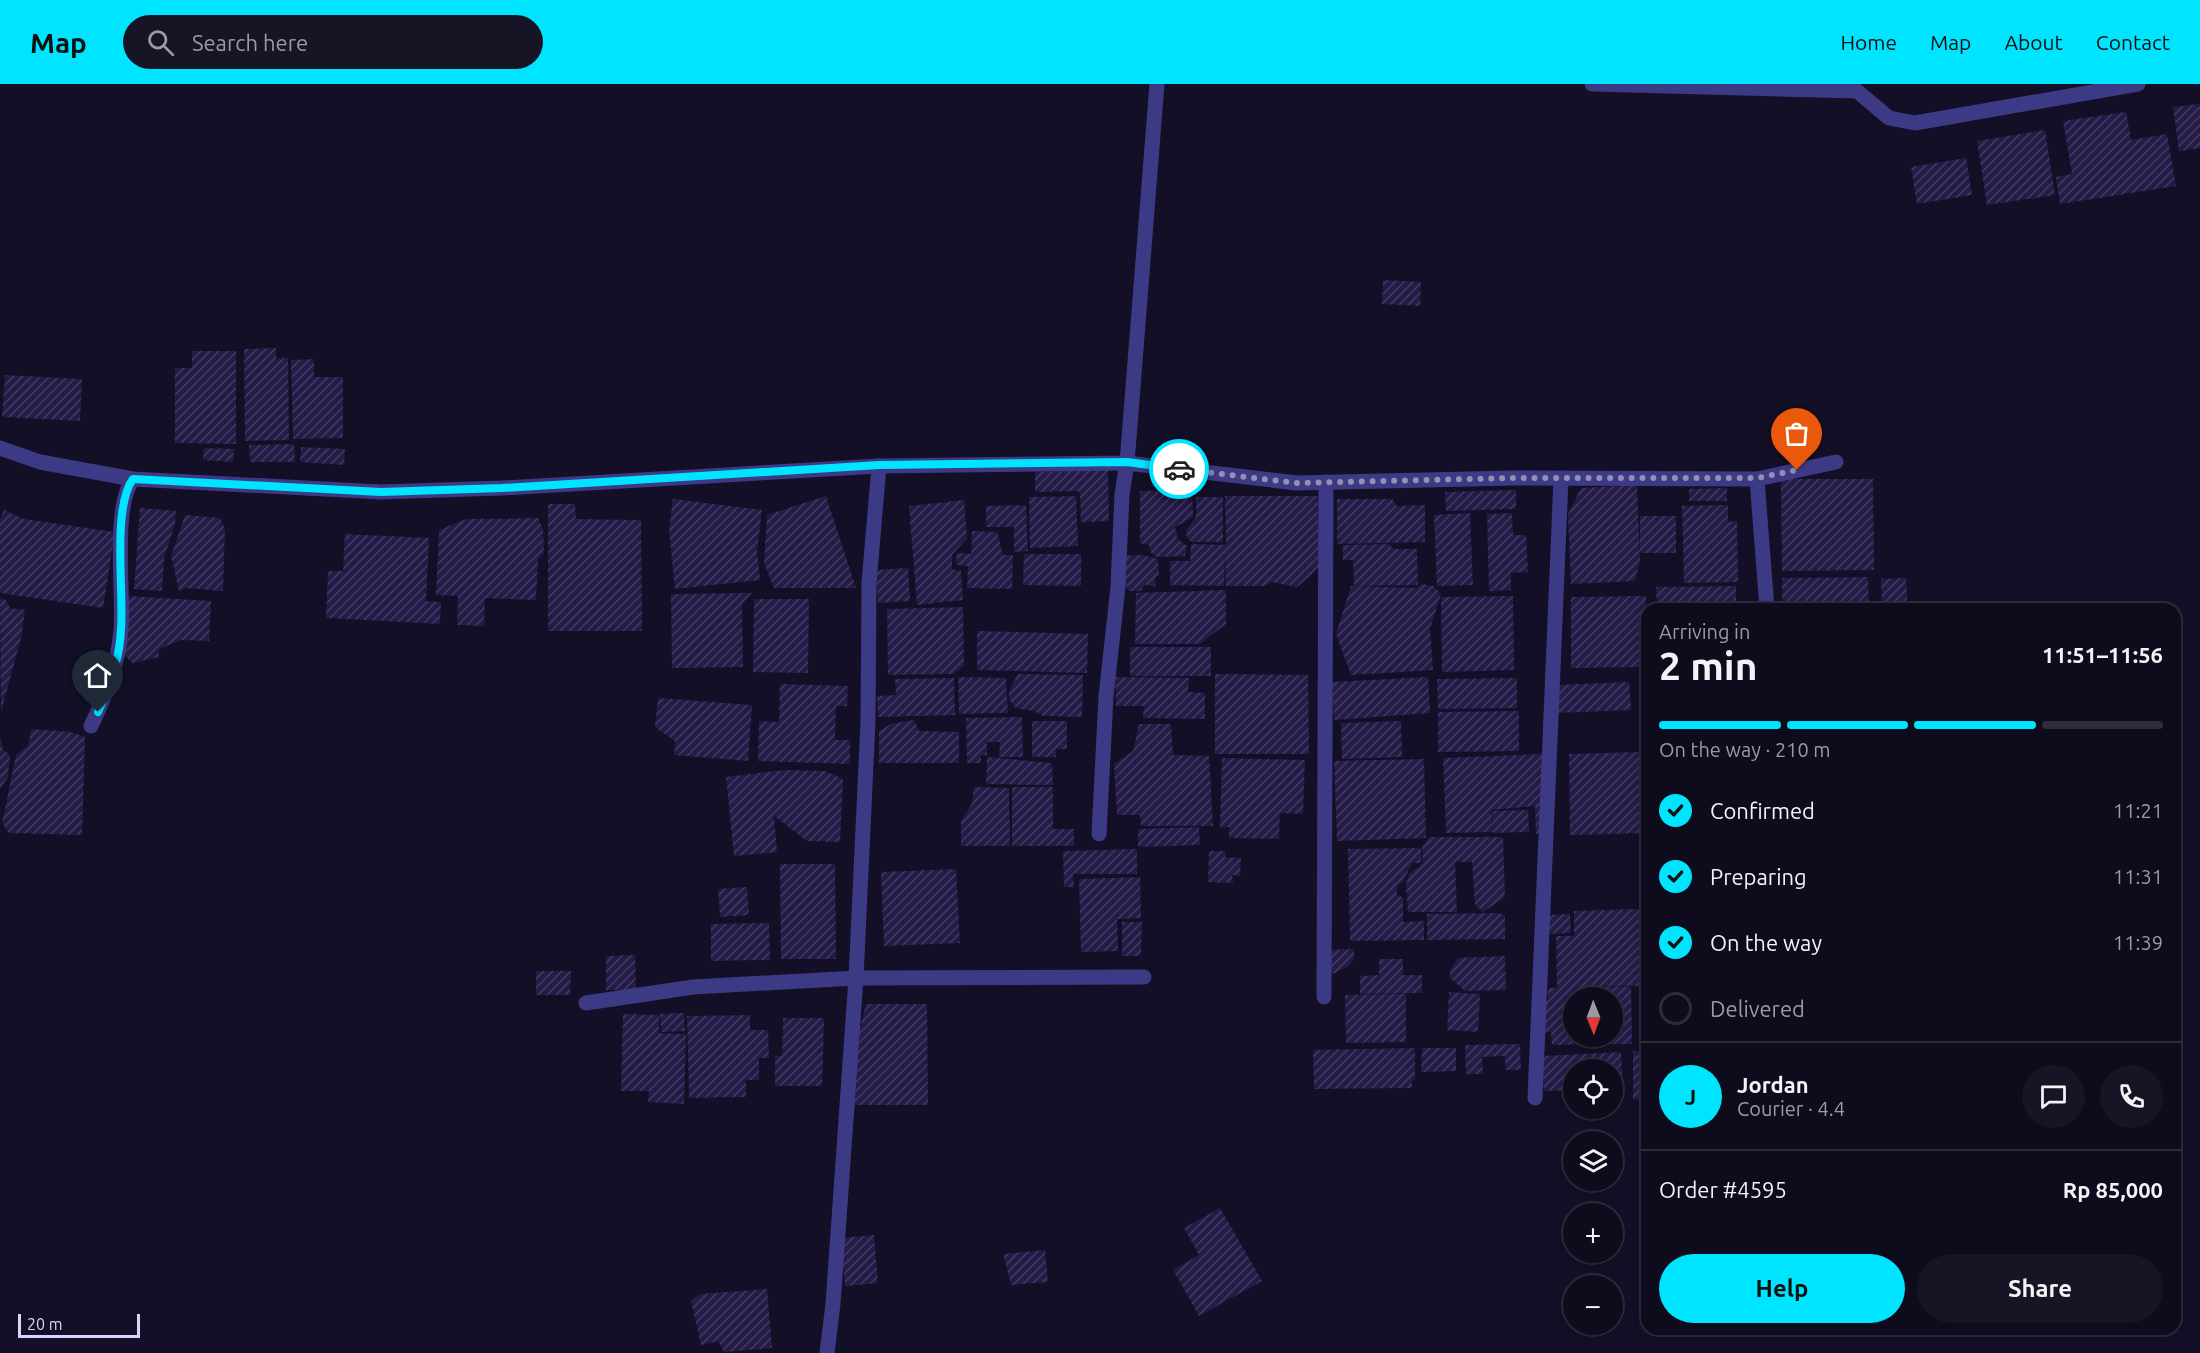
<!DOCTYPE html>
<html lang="en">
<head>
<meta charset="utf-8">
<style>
  body { margin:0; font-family:Ubuntu,sans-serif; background:#171425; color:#f1f3f6; height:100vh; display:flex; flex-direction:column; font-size:22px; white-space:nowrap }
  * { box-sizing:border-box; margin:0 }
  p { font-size:20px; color:#9b9ba3 }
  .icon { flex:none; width:33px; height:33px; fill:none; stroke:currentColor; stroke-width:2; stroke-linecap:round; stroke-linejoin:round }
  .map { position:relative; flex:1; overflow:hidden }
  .drawer { position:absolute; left:1641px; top:519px; width:540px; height:732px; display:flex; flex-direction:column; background:#0e0b1c; border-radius:18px; box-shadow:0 3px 9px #0003,0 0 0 2px #2e2b3b }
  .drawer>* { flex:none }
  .needle { width:39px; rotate:179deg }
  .buttons { position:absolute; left:1563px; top:903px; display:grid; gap:12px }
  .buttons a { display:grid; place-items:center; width:60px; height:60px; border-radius:50%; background:#0e0b1c; box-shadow:0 3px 9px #0003,0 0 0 2px #2e2b3b; font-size:30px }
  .scale { position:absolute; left:18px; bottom:15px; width:122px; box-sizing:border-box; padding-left:6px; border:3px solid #d9d4ff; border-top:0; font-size:16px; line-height:21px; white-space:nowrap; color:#d9d4ff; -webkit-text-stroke:4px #130f26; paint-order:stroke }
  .pin { position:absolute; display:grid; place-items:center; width:51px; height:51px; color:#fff; margin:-62px -26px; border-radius:50% 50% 50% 0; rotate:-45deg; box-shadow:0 0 6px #0007 }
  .pin .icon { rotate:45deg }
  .courier { position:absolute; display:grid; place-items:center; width:60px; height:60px; margin:-30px; border:4px solid #00e5ff; border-radius:50%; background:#fff; color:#222; box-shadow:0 2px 8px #0007 }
  .head em { font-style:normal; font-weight:600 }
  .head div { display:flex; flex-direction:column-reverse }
  .head { display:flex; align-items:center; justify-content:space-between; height:102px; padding:0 18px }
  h1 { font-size:39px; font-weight:600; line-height:45px }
  .bar { display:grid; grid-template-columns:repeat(4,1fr); gap:9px 6px; align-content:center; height:72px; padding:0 18px }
  .bar i { height:8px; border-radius:4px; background:#2e2b3b }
  .bar .on { background:#00e5ff }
  .bar p { grid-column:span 4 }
  .line { display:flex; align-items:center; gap:15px; padding:0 18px; border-top:2px solid #2e2b3b }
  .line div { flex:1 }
  .round { display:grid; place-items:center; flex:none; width:63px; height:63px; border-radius:32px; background:#171425 }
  ol { padding:0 18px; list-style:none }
  li { display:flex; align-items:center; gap:18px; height:66px }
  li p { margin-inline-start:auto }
  li .icon { padding:6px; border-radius:50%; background:#00e5ff; color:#111; stroke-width:4 }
  li:last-child { color:#9b9ba3 }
  li i { width:33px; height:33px; border:3px solid #2e2b3b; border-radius:50% }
  .action { display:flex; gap:12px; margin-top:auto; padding:12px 18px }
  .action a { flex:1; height:69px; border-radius:36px; background:#00e5ff; color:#111; font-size:24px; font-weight:600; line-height:69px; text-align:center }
  .action a+a { background:#171425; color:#f1f3f6 }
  header { display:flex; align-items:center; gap:36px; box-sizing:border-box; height:84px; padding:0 30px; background:#00e5ff; color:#111 }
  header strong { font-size:28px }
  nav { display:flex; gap:33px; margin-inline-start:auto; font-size:21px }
  .search { width:420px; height:54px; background:#171425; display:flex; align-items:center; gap:15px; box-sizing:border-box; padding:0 21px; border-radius:33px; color:#9b9ba3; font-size:22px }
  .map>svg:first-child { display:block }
  .building { fill:url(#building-hatch); fill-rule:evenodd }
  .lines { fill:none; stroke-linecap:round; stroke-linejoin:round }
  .street { stroke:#3d3a85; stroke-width:15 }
  .done { stroke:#948fb3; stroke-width:6; stroke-dasharray:0 10.8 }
  .route { stroke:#00e5ff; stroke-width:8 }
</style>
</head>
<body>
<header>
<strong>Map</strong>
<div class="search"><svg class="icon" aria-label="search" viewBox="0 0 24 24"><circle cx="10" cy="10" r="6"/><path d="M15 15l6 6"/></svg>Search here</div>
<nav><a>Home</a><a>Map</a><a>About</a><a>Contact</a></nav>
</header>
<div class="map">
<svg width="2200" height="1269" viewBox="0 0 2200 1269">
  <defs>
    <pattern id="building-hatch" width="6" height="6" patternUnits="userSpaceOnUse" patternTransform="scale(1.5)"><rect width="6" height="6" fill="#241b47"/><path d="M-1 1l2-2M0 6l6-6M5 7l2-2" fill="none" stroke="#433b63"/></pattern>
  </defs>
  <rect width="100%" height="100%" fill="#130f26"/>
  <g class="building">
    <polygon points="2200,20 2200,64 2179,67 2173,23"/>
    <polygon points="2126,28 2131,56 2167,50 2176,102 2060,120 2056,93 2072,90 2063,37"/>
    <polygon points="2045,46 2055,111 1987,121 1977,57"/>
    <polygon points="1966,74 1972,111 1917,120 1911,83"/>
    <polygon points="1383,196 1421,198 1420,222 1382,220"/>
    <polygon points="276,264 276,275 288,274 289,356 245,357 244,265"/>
    <polygon points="192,267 236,267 236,360 175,359 175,284 192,284"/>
    <polygon points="314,275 314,293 343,293 343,354 293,355 291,276"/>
    <polygon points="5,291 82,295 80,337 2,333"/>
    <polygon points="294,360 295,378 250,378 249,361"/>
    <polygon points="301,363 345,365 344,381 300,378"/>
    <polygon points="204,364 234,365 233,378 203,376"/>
    <polygon points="1108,386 1109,437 1081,438 1080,410 1078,407 1035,408 1035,388"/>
    <polygon points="1781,395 1873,395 1874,486 1782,487"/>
    <polygon points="1637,401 1640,476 1635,497 1571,500 1568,430 1581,404"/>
    <polygon points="1727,404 1727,417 1689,417 1689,405"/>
    <polygon points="1192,406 1193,433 1175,443 1178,455 1187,462 1185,472 1157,473 1151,469 1149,461 1140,459 1140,407"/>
    <polygon points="1516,406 1516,425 1446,427 1445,408"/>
    <polygon points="826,412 856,504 774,504 764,479 767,431"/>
    <polygon points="1076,412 1078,462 1030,464 1029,413"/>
    <polygon points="1225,412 1318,412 1319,484 1297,503 1272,498 1265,502 1226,502 1225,469 1224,502 1170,501 1170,477 1190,477 1191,460 1226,461"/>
    <polygon points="1196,413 1223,413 1223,458 1192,458 1187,454 1186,446 1196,433"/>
    <polygon points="673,415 762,426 757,467 760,496 675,505 669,446"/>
    <polygon points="1337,415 1392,415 1397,422 1425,421 1425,458 1337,460"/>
    <polygon points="964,416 967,454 952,471 952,485 961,487 963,516 917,521 909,422"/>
    <polygon points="548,420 575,420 576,435 641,436 642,547 548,547"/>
    <polygon points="1026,421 1028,467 1014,468 1014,443 986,443 986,422"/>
    <polygon points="1728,421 1728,438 1737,437 1738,498 1684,499 1682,422"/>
    <polygon points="140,424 176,427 175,440 164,474 162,507 134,505"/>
    <polygon points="4,426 24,435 115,448 103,524 0,509 0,436"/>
    <polygon points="1470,429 1473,501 1437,502 1434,431"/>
    <polygon points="1512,429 1513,451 1526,451 1528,488 1511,489 1511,506 1489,507 1487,430"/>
    <polygon points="185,431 220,434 225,445 223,507 186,504 179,507 171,472"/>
    <rect x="1640" y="432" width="36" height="37"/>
    <polygon points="538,434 543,445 544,469 538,475 536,516 485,514 484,542 457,541 458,512 436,511 439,446 466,435"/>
    <polygon points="972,447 997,448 1003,471 1013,471 1012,505 967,504 968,482 956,481 957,469 971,470"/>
    <polygon points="345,450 429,454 426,517 441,518 440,540 326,534 328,487 343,487"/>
    <polygon points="1388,460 1394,465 1417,465 1418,501 1354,502 1353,476 1343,476 1343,461"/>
    <polygon points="1024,470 1081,470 1081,502 1023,501"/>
    <polygon points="1142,471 1158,475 1159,492 1156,492 1155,502 1144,501 1141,507 1129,507 1122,495 1122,472"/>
    <polygon points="908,484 910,517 878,519 876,486"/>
    <polygon points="1868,493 1869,525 1782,525 1782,494"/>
    <polygon points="1906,494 1908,525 1882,525 1881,495"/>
    <polygon points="1422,500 1433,502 1441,510 1430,545 1433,586 1351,591 1336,550 1351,502 1416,504"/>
    <polygon points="1736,502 1736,525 1657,525 1656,503"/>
    <polygon points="1226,506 1226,540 1200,560 1135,560 1136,509"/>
    <polygon points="752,509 742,520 743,583 672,584 671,510"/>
    <polygon points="128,512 211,517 209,557 181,556 159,565 159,573 132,579 125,571"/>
    <polygon points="1513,512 1514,586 1442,588 1441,513"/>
    <polygon points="1646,512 1647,583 1571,584 1571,513"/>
    <polygon points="0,514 5,515 10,524 25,526 21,554 1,628"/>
    <polygon points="754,515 809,515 808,589 753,588"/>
    <polygon points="963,523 964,581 953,590 888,591 887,525"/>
    <polygon points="977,547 1088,550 1087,589 977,586"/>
    <rect x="1130" y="563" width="81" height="29"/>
    <polygon points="1018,590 1083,591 1082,633 1043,632 1033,627 1016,624 1009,616 1009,607"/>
    <polygon points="1215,590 1308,591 1309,670 1215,670"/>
    <polygon points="958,593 1006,594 1008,629 959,630"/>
    <polygon points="1115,593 1189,594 1188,608 1205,609 1205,635 1143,634 1144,622 1116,622"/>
    <polygon points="1428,593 1430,629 1334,636 1332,598"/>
    <polygon points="954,594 955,631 878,633 877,612 896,611 895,595"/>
    <polygon points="1517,594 1517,624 1438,625 1437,595"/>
    <polygon points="1629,598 1631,626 1557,629 1556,601"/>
    <polygon points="780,600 848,602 847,622 836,622 835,656 850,656 850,680 758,677 759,637 779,638"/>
    <polygon points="658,614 752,621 748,677 674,671 675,657 655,643"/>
    <polygon points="1519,627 1519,667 1438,668 1438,628"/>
    <polygon points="1022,633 1023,673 999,673 1000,658 987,658 987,671 981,671 981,679 967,679 966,634"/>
    <polygon points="914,636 919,647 959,648 959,679 879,679 879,647 891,640"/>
    <polygon points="1032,637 1067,637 1067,665 1056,665 1056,673 1032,673"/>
    <polygon points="1401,637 1402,673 1342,675 1341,639"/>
    <polygon points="1139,640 1171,640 1173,671 1209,672 1213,742 1141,742 1140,731 1117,731 1114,680 1133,667"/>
    <polygon points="31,645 70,648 85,653 82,751 9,749 2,739 16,671 29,660"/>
    <polygon points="0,654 3,666 10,671 8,693 0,705"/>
    <polygon points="1639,668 1640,705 1647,705 1647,749 1570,751 1569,670"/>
    <polygon points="1542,670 1544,749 1536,750 1535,722 1492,726 1493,748 1446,749 1443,674"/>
    <polygon points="987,673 1052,679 1053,701 986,700"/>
    <polygon points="1222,674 1305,676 1303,730 1280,729 1279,755 1229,754 1229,743 1220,744"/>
    <polygon points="1424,675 1426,754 1337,757 1334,677"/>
    <polygon points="785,686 825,687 843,695 840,758 807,757 774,732 777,768 734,772 726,693"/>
    <polygon points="974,703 1009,704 1010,762 961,762 961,737 972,719"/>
    <polygon points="1012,703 1053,703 1053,745 1074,745 1074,762 1012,762"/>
    <polygon points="1528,726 1529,748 1493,749 1493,727"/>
    <polygon points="1199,743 1200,761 1138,763 1138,745"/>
    <polygon points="1429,753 1503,753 1505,813 1483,828 1475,821 1472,778 1455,778 1457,828 1408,828 1406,801 1409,790 1423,779 1422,763"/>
    <polygon points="1421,764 1421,779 1412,779 1403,798 1397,802 1397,810 1403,814 1403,838 1424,837 1424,856 1350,857 1348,765"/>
    <polygon points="1137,765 1137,790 1073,790 1074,803 1064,803 1063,767"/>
    <polygon points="1209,767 1226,767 1225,773 1241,774 1240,792 1232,791 1233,799 1208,798"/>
    <polygon points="780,780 835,780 836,875 781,875"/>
    <polygon points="956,785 960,859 884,862 881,788"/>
    <polygon points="1140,793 1141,834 1117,835 1118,867 1081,868 1079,795"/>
    <polygon points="747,803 749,831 720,833 718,805"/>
    <path d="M1639 825 1640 902 1569 903H1631L1632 960 1552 961 1551 948 1542 949 1543 918 1548 915V904H1557L1556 852H1574V827ZM1574 914H1612V952H1574Z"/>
    <polygon points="1499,829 1505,832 1505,855 1427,856 1427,830"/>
    <polygon points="1570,830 1571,849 1547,850 1546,831"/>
    <polygon points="1122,838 1142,838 1141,872 1122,872"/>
    <polygon points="769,839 770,876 711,877 711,840"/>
    <polygon points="1644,862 1647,862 1647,884 1645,884"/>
    <polygon points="1354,865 1354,874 1349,882 1333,890 1325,877 1325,866"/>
    <polygon points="635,871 636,906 606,906 606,872"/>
    <polygon points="1505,872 1506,906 1465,907 1450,894 1450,887 1458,874"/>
    <polygon points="1379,875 1403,875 1403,891 1422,891 1422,909 1360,910 1360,892 1379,891"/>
    <polygon points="536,887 571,887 570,911 536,911"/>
    <polygon points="1640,904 1647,904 1647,965 1641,965"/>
    <polygon points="1449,908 1480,910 1478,948 1447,946"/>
    <polygon points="1406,910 1406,958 1346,959 1345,911"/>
    <polygon points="866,920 927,920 928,1021 850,1021 850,984"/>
    <polygon points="684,929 685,947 661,948 660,930"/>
    <polygon points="623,930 659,931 659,949 656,949 686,950 684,1020 648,1018 649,1007 621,1007"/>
    <polygon points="750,931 750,946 768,946 769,974 759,974 759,996 746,996 746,1013 689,1014 687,932"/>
    <polygon points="783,934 824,934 822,1002 775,1002 775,972 782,972"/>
    <polygon points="1520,960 1521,986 1505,986 1505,972 1482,973 1483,990 1466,990 1465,961"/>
    <polygon points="1415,964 1415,995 1412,997 1412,1004 1314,1005 1313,966"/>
    <polygon points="1422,964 1456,964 1456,987 1421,988"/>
    <polygon points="1633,967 1647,967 1647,1016 1633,1015"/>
    <polygon points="1621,968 1623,1004 1612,1004 1612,986 1574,986 1574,1006 1544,1007 1542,972"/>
    <polygon points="1220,1124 1262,1197 1199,1232 1173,1186 1199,1171 1184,1144"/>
    <polygon points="874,1151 878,1199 845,1202 841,1154"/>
    <polygon points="1045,1166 1048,1198 1011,1201 1003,1170"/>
    <polygon points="767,1205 772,1264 724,1268 718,1257 701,1261 691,1217 700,1210"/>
  </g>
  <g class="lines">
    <g class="street">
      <polyline points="1592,0 1857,7 1889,34 1915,39 2138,0"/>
      <polyline points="0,364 40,378 133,395 381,408 502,404 879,382 1127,379 1157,0"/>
      <polyline points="1757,395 1767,525"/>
      <path d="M91 642C106 611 118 581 121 546 124 509 112 423 133 395"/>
      <polyline points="1099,750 1106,612 1118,503 1122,410 1127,379 1297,399 1512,394 1757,395 1836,378"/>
      <polyline points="1324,913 1326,398"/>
      <polyline points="586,919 693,903 856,894 1144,893"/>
      <polyline points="1535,1014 1561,394"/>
      <polyline points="827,1269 833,1220 856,894 868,638 869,499 879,382"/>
    </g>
  </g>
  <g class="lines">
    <polyline class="done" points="1179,385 1297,399 1512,394 1757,394 1797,386"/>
    <path class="route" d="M98 628C110 602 120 575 121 545 124 508 112 423 133 395L381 408 502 404 879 381 1127 378 1179 385"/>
  </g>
</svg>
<div class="buttons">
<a><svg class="needle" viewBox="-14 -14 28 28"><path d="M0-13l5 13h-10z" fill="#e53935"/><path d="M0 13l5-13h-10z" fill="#9b9ba3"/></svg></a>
<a><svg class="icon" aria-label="locate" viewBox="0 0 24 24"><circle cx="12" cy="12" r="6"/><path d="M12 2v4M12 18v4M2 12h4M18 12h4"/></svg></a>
<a><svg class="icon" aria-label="layers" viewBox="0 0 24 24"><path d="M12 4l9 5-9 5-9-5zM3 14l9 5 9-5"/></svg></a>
<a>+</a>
<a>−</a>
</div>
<div class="scale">20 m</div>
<div class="pin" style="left:1797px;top:386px;background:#ea580c"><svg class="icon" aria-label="bag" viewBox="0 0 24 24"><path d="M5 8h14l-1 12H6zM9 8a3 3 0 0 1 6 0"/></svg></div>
<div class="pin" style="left:98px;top:628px;background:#1f2937"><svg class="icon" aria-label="home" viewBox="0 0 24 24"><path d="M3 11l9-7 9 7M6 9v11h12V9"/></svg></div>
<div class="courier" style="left:1179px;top:385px"><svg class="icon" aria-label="car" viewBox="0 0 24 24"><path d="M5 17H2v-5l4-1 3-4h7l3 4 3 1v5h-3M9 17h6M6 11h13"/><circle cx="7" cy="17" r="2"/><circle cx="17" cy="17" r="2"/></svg></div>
<section class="drawer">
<div class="head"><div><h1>2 min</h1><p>Arriving in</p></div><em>11:51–11:56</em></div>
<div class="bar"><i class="on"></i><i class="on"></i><i class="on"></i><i></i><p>On the way · 210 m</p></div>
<ol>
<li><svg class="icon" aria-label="check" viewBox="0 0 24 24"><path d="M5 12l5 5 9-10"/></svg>Confirmed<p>11:21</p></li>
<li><svg class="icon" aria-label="check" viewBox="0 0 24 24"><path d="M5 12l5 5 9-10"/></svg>Preparing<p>11:31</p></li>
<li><svg class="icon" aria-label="check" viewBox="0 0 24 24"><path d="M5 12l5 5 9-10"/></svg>On the way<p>11:39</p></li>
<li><i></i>Delivered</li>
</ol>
<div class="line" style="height:108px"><b class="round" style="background:#00e5ff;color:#111">J</b><div><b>Jordan</b><p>Courier · 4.4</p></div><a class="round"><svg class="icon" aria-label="chat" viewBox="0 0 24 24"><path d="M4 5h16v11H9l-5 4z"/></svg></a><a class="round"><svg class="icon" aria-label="phone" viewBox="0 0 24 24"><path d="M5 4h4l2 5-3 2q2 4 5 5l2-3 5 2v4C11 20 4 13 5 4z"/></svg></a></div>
<div class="line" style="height:78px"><div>Order #4595</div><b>Rp 85,000</b></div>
<div class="action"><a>Help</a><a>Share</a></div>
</section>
</div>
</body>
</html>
